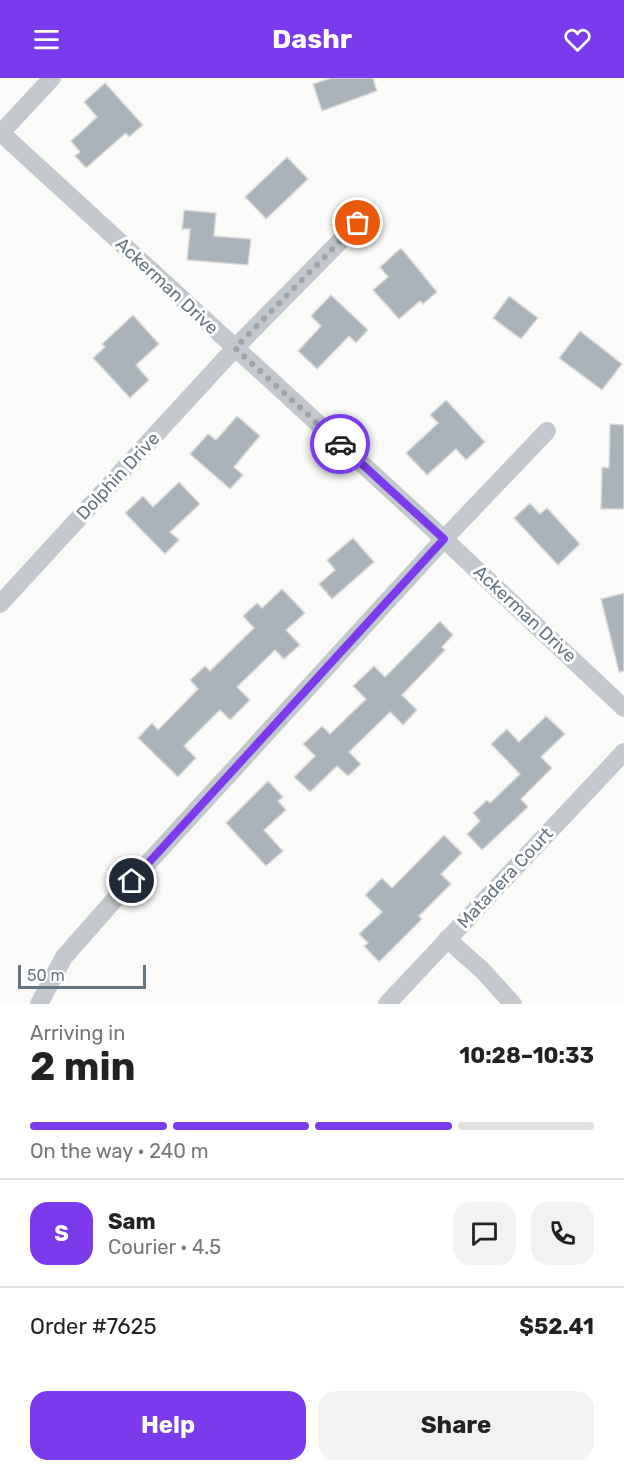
<!DOCTYPE html>
<html lang="en">
<head>
<meta charset="utf-8">
<style>
  body { margin:0; font-family:Rubik,sans-serif; background:#f2f2f2; color:#222; height:100vh; display:flex; flex-direction:column; font-size:22px; white-space:nowrap }
  * { box-sizing:border-box; margin:0 }
  p { font-size:20px; color:#767676 }
  .icon { flex:none; width:33px; height:33px; fill:none; stroke:currentColor; stroke-width:2; stroke-linecap:round; stroke-linejoin:round }
  .map { position:relative; height:926px; overflow:hidden }
  .drawer { display:flex; flex-direction:column; background:#fff; flex:1 }
  .drawer>* { flex:none }
  .scale { position:absolute; left:18px; bottom:15px; width:128px; box-sizing:border-box; padding-left:6px; border:3px solid #657683; border-top:0; font-size:16px; line-height:21px; white-space:nowrap; color:#657683; -webkit-text-stroke:4px #fff; paint-order:stroke }
  .pin { position:absolute; display:grid; place-items:center; width:51px; height:51px; color:#fff; margin:-26px; border:3px solid #fff; border-radius:50%; box-shadow:0 2px 6px #0007 }
  .courier { position:absolute; display:grid; place-items:center; width:60px; height:60px; margin:-30px; border:4px solid #7c3aed; border-radius:50%; background:#fff; color:#222; box-shadow:0 2px 8px #0007 }
  .summary em { font-style:normal; font-weight:700 }
  .summary div { display:flex; flex-direction:column-reverse }
  .summary { display:flex; align-items:center; justify-content:space-between; height:102px; padding:0 30px }
  h1 { font-size:39px; font-weight:700; line-height:45px }
  .bar { display:grid; grid-template-columns:repeat(4,1fr); gap:9px 6px; align-content:center; height:72px; padding:0 30px }
  .bar i { height:8px; border-radius:4px; background:#e0e0e0 }
  .bar .active { background:#7c3aed }
  .bar p { grid-column:span 4 }
  .line { display:flex; align-items:center; gap:15px; padding:0 30px; border-top:2px solid #e0e0e0 }
  .line div { flex:1 }
  .round { display:grid; place-items:center; flex:none; width:63px; height:63px; border-radius:18px; background:#f2f2f2 }
  .cta { display:flex; gap:12px; margin-top:auto; padding:12px 30px }
  .cta a { flex:1; height:69px; border-radius:18px; background:#7c3aed; color:#fff; font-size:24px; font-weight:700; line-height:69px; text-align:center }
  .cta a+a { background:#f2f2f2; color:#222 }
  header { display:flex; justify-content:space-between; align-items:center; height:78px; padding:0 30px; background:#7c3aed; color:#fff; font-size:27px; font-weight:700 }
  .map>svg:first-child { display:block }
  .building { fill:#aab3b9; stroke:#dcdcda; stroke-width:1.5 }
  .lines { fill:none; stroke-linecap:round; stroke-linejoin:round }
  .minor { stroke:#c3c8cc; stroke-width:18 }
  .done { stroke:#99a4ac; stroke-width:6; stroke-dasharray:0 10.8 }
  .route { stroke:#7c3aed; stroke-width:8 }
  .labels { text-anchor:middle; stroke-width:6; stroke-linejoin:round; paint-order:stroke }
  .street-label { font-size:18px; fill:#657683; stroke:#fff }
</style>
</head>
<body>
<header><svg class="icon" aria-label="menu" viewBox="0 0 24 24"><path d="M4 6h16M4 12h16M4 18h16"/></svg>Dashr<svg class="icon" aria-label="heart" viewBox="0 0 24 24"><path d="M12 20l-8-8c-3-5 5-10 8-4 3-6 11-1 8 4z"/></svg></header>
<div class="map">
<svg width="624" height="926" viewBox="0 0 624 926">
  <rect width="100%" height="100%" fill="#fafaf8"/>
  <g class="building">
    <polygon points="331,0 373,0 377,13 322,33 313,6"/>
    <polygon points="105,5 143,47 129,59 126,55 86,90 75,78 80,74 71,63 97,39 84,24"/>
    <polygon points="287,79 308,101 266,141 245,119"/>
    <polygon points="184,132 216,135 214,158 251,161 248,187 187,182 190,151 182,151"/>
    <polygon points="401,170 437,214 423,226 420,223 399,241 373,212 388,199 380,189"/>
    <polygon points="331,217 368,252 356,265 349,258 317,291 298,273 321,248 311,238"/>
    <polygon points="509,218 538,240 521,261 493,240"/>
    <polygon points="133,237 159,266 136,287 149,302 130,320 93,280 105,269 102,266"/>
    <polygon points="580,253 622,286 602,312 559,280"/>
    <polygon points="446,322 485,364 466,382 456,371 427,397 406,375 438,345 430,337"/>
    <polygon points="237,338 260,358 234,389 243,397 230,411 190,376 208,356 216,362"/>
    <polygon points="610,346 624,347 624,431 601,431 602,389 609,390"/>
    <polygon points="179,404 200,426 170,454 179,462 165,476 125,435 143,418 153,429"/>
    <polygon points="530,425 540,436 547,430 580,466 558,487 514,440"/>
    <polygon points="353,460 374,484 332,521 319,506 335,492 327,482"/>
    <polygon points="282,511 305,535 286,552 300,567 284,581 275,572 237,609 250,622 230,642 220,632 184,668 196,680 178,699 138,660 152,645 158,652 198,611 190,602 205,588 210,593 254,550 243,538 257,525 262,530"/>
    <polygon points="624,515 624,593 619,594 601,521"/>
    <polygon points="440,543 453,557 442,569 445,572 402,617 417,632 403,647 390,634 349,674 361,686 348,698 337,688 310,714 294,699 315,678 303,666 322,648 330,656 366,621 353,608 374,588 385,599"/>
    <polygon points="546,638 565,656 541,679 552,690 521,721 528,729 482,772 467,756 480,743 473,735 487,722 490,725 520,696 491,666 507,651 519,664"/>
    <polygon points="268,703 283,719 278,723 286,732 264,752 283,773 266,788 226,745"/>
    <polygon points="444,757 462,775 441,796 451,806 419,838 422,841 379,884 364,868 368,865 359,856 382,834 365,817 382,800 392,810"/>
  </g>
  <g class="lines">
    <g class="minor">
      <polyline points="0,54 444,461 624,630"/>
      <polyline points="0,56 52,0"/>
      <polyline points="0,526 235,270 358,145"/>
      <polyline points="447,861 482,892 513,926"/>
      <polyline points="39,926 64,879 116,820 444,461 547,353"/>
      <polyline points="387,926 624,674"/>
    </g>
  </g>
  <g class="lines">
    <polyline class="done" points="340,366 235,270 358,145"/>
    <polyline class="route" points="132,803 444,461 340,366"/>
  </g>
  <g class="labels">
    <g class="street-label">
      <text transform="translate(167 208) rotate(43)" y="6">Ackerman Drive</text>
      <text transform="translate(118 398) rotate(-47)" y="6">Dolphin Drive</text>
      <text transform="translate(525 536) rotate(43)" y="6">Ackerman Drive</text>
      <text transform="translate(505 800) rotate(-47)" y="6">Matadera Court</text>
    </g>
  </g>
</svg>
<div class="scale">50 m</div>
<div class="pin" style="left:358px;top:145px;background:#ea580c"><svg class="icon" aria-label="bag" viewBox="0 0 24 24"><path d="M5 8h14l-1 12H6zM9 8a3 3 0 0 1 6 0"/></svg></div>
<div class="pin" style="left:132px;top:803px;background:#1f2937"><svg class="icon" aria-label="home" viewBox="0 0 24 24"><path d="M3 11l9-7 9 7M6 9v11h12V9"/></svg></div>
<div class="courier" style="left:340px;top:366px"><svg class="icon" aria-label="car" viewBox="0 0 24 24"><path d="M5 17H2v-5l4-1 3-4h7l3 4 3 1v5h-3M9 17h6M6 11h13"/><circle cx="7" cy="17" r="2"/><circle cx="17" cy="17" r="2"/></svg></div>
</div>
<section class="drawer">
<div class="summary"><div><h1>2 min</h1><p>Arriving in</p></div><em>10:28–10:33</em></div>
<div class="bar"><i class="active"></i><i class="active"></i><i class="active"></i><i></i><p>On the way · 240 m</p></div>
<div class="line" style="height:108px"><b class="round" style="background:#7c3aed;color:#fff">S</b><div><b>Sam</b><p>Courier · 4.5</p></div><a class="round"><svg class="icon" aria-label="chat" viewBox="0 0 24 24"><path d="M4 5h16v11H9l-5 4z"/></svg></a><a class="round"><svg class="icon" aria-label="phone" viewBox="0 0 24 24"><path d="M5 4h4l2 5-3 2q2 4 5 5l2-3 5 2v4C11 20 4 13 5 4z"/></svg></a></div>
<div class="line" style="height:78px"><div>Order #7625</div><b>$52.41</b></div>
<div class="cta"><a>Help</a><a>Share</a></div>
</section>
</body>
</html>
